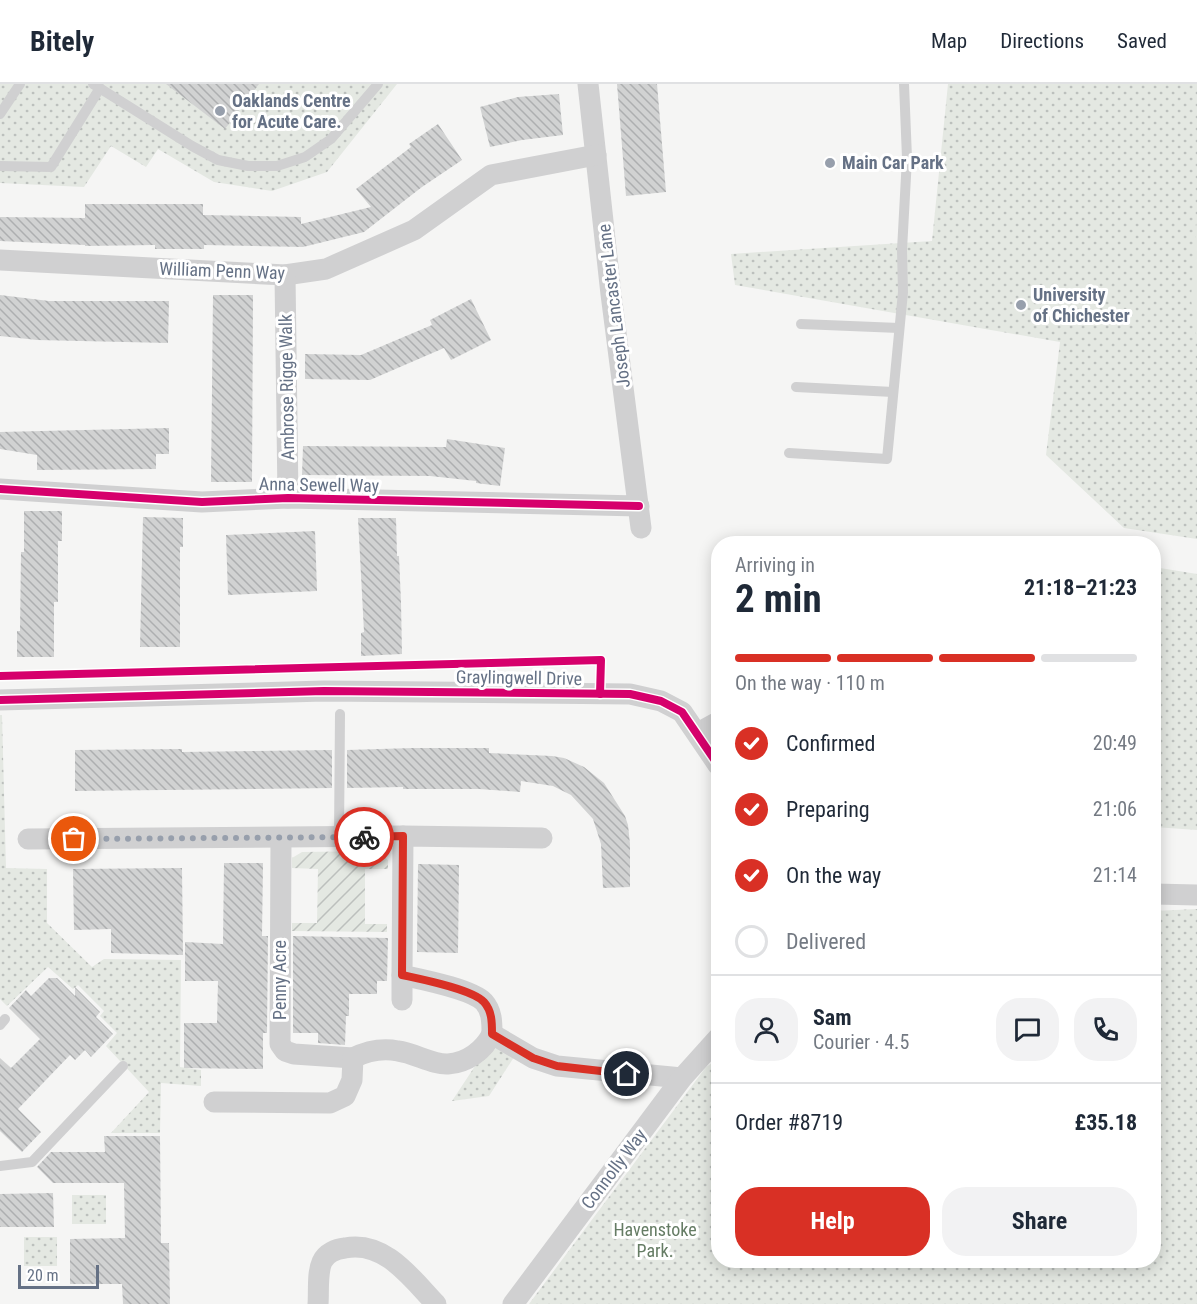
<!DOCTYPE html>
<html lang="en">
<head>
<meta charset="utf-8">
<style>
  body { margin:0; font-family:"Roboto Condensed",sans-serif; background:#f2f2f3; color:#1f2937; height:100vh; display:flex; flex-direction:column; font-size:22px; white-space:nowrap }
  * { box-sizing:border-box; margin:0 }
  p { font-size:20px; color:#747a83 }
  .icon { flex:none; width:33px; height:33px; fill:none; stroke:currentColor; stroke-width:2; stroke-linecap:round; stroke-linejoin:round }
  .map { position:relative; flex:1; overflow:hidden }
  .sheet { position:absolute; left:711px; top:452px; width:450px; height:732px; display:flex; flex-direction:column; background:#fff; border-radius:24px; box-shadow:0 3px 15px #0003 }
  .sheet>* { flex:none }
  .scale { position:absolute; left:18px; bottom:15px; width:81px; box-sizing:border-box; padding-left:6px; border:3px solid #657185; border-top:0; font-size:16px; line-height:21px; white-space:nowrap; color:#657185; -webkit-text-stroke:4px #fff; paint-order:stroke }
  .pin { position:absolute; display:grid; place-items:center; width:51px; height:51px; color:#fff; margin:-26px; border:3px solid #fff; border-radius:50%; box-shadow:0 2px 6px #0007 }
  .courier { position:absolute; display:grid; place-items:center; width:60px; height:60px; margin:-30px; border:4px solid #d93025; border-radius:50%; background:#fff; color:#222; box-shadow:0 2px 8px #0007 }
  .head em { font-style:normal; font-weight:700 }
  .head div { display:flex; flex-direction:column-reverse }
  .head { display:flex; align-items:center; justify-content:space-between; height:102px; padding:0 24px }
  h1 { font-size:39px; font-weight:700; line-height:45px }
  .bar { display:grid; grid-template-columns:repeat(4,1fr); gap:9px 6px; align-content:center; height:72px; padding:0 24px }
  .bar i { height:8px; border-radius:4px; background:#e0e1e3 }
  .bar .on { background:#d93025 }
  .bar p { grid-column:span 4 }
  .line { display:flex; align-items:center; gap:15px; padding:0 24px; border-top:2px solid #e0e1e3 }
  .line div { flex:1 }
  .round { display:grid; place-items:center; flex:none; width:63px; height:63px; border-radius:24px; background:#f2f2f3 }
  ol { padding:0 24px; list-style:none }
  li { display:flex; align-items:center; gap:18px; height:66px }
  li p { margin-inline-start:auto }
  li .icon { padding:6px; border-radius:50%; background:#d93025; color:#fff; stroke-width:4 }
  li:last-child { color:#747a83 }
  li i { width:33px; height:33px; border:3px solid #e0e1e3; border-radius:50% }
  .button { display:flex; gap:12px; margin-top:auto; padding:12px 24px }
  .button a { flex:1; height:69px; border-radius:24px; background:#d93025; color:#fff; font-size:24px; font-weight:700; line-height:69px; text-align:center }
  .button a+a { background:#f2f2f3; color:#1f2937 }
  header { display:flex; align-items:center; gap:36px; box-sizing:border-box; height:84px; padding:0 30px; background:#fff; border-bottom:2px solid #e0e1e3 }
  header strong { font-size:28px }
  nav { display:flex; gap:33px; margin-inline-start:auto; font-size:21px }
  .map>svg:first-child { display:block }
  .grass { fill:url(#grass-dots) }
  .garden { fill:url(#garden-furrows) }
  .pitch { fill:#e4e8e2 }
  .building { fill:url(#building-back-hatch) }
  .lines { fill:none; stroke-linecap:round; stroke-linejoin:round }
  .service { stroke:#d0d0d1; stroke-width:10 }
  .minor { stroke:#d0d0d1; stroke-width:21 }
  .cycleway-casing { stroke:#fff; stroke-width:11 }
  .cycleway { stroke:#d6006c; stroke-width:8 }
  .done { stroke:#979fac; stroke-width:6; stroke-dasharray:0 10.8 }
  .route { stroke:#d93025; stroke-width:8 }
  .poi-dot { fill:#979fac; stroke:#fff; stroke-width:2 }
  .labels { text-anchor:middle; stroke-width:6; stroke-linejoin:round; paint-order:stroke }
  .poi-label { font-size:18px; font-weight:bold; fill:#657185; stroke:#fff; text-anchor:start }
  .street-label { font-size:18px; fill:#657185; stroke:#fff }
  .park-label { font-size:18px; fill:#657c64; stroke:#fff }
</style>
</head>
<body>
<header>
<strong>Bitely</strong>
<nav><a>Map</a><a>Directions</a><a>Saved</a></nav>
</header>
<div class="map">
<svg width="1197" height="1220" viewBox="0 0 1197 1220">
  <defs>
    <pattern id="grass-dots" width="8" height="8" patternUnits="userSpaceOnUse" patternTransform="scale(1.5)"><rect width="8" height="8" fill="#e4e8e2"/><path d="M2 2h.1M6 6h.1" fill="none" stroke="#bcc0bd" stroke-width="1.8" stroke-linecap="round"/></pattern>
    <pattern id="garden-furrows" width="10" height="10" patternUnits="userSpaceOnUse" patternTransform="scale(1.5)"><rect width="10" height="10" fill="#e4e8e2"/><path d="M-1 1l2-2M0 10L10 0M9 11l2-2" fill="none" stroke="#bcc0bd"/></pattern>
    <pattern id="building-back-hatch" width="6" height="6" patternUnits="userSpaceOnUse" patternTransform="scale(1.5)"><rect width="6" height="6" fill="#d1d2d2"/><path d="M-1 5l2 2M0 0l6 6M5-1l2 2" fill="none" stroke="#adafb0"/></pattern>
  </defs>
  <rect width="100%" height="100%" fill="#f5f5f4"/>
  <g class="grass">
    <polygon points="0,0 397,0 327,88 272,107 214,98 158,65 146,83 111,62 84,103 0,99"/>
    <polygon points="948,0 1197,0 1197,455 1124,444 1046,371 1060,258 735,201 731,170 932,157"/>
    <polygon points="1154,483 1197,490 1197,746 1154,743"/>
    <polygon points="0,631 2,631 6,784 47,785 47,839 92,883 104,875 181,876 180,983 201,986 201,1002 161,999 160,1049 111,1049 149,1008 106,962 117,949 100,932 104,927 78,901 73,905 48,883 7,922 0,915"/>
    <polygon points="1197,825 1197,1220 529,1220 706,983 718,975 718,1176 1154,1176 1154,827"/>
    <polygon points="502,960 516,970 489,1012 452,1017 477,979"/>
    <rect x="72" y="1111" width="34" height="29"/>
    <rect x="24" y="1153" width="33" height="29"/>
  </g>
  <polygon class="garden" points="377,767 388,776 388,785 365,785 365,840 387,840 387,848 292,847 292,839 317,839 318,785 292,784 292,774 302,768"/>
  <polygon class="pitch" points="1197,132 1197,256 1191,215"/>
  <g class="building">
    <polygon points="166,0 259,0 225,45"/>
    <polygon points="617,0 657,0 666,108 626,112"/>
    <polygon points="559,10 563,51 522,56 490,63 480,23 518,13"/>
    <polygon points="438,40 462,76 422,103 364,148 303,163 204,161 204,165 155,165 155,161 85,162 85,161 0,157 0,133 85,134 85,120 203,120 203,131 301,133 301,140 371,123 356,105 411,63 409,60"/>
    <polygon points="0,211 49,217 169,217 168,259 37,256 0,252"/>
    <polygon points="213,211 253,211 252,398 211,398"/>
    <polygon points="471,215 491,256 451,276 444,264 370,296 305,295 305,270 361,271 432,241 430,236"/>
    <polygon points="169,344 169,370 156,370 156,385 37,386 37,371 0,365 0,348"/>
    <polygon points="447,355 505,364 500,402 476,399 476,397 430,392 302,391 303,362 446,363"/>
    <polygon points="24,427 62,427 62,457 58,457 58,518 54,518 54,573 17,573 17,547 20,547 21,468 24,468"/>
    <polygon points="143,433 183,434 183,463 180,463 180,563 140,563"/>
    <polygon points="358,434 396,434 397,472 399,472 401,519 402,570 361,572 361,549 364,548"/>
    <polygon points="315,447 317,507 228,511 226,451"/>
    <polygon points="413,664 489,664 489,669 552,672 564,674 584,683 604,699 625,732 628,741 630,760 630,803 603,804 601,760 593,735 571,711 553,702 521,697 520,708 479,705 403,705 403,703 347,704 347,666"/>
    <polygon points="182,665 182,668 332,666 332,704 75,707 75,666"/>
    <polygon points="224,779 263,779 262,852 268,852 267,949 263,949 263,985 184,984 184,939 217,939 218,897 185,897 185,858 223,860"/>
    <polygon points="418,780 459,781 458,869 417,868"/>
    <polygon points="182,784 183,871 111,869 111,845 74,846 73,785"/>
    <polygon points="293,852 388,854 387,897 377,897 377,910 349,910 349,932 346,932 345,961 318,959 318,949 293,949"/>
    <polygon points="49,894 57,894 75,912 75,903 100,928 96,933 113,950 91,973 85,966 75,976 70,971 18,1025 41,1048 22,1068 0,1047 0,974 11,984 40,955 9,924 26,906 31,912"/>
    <polygon points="104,1052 160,1052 161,1159 169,1159 170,1220 123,1220 122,1200 70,1200 70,1155 125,1154 124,1099 53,1099 37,1083 51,1068 105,1068"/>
    <polygon points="53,1109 54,1143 0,1143 0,1110"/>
  </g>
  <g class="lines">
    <g class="service">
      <polyline points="93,0 192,62 218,76 248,82 277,82 305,73 331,55 378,0"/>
      <polyline points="0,30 20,0"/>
      <polyline points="0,82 51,83 100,4"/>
      <polyline points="801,240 899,244"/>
      <polyline points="796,303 893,308"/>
      <polyline points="789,369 887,375 903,208 902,166 907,74 904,0"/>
      <polyline points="339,753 340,630"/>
      <polyline points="0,941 5,935"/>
      <polyline points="0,1082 32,1078 123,982"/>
    </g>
    <g class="minor">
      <polyline points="588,0 611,210 641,444"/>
      <polyline points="0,176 285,191 326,185 414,146 491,91 596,71"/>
      <polyline points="285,191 288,414"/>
      <polyline points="0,405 202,418 288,414 639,422"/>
      <polyline points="0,616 324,607 630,610 661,617 682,628 718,681"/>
      <polyline points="698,649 718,638"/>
      <path d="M403 752 402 891C420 895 472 905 484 918 492 927 492 938 492 950"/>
      <polyline points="28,755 403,752 542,754"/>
      <polyline points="281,755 280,960 285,967 294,970 353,974"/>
      <polyline points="1154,810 1197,811"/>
      <polyline points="402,916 402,891"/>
      <path d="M214 1018 330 1019 345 1012 352 996 353 974C367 967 383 964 398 967 414 969 434 981 448 980 467 979 484 966 492 950L533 974 557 982 682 994"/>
      <path d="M318 1220C319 1208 317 1189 322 1178 326 1169 336 1165 345 1164 385 1156 412 1195 436 1220"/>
      <polyline points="513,1220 682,994 718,954"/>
    </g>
    <defs>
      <g id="cycleway">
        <polyline points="0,405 202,418 288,414 639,422"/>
        <polyline points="0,592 601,576 600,610"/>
        <polyline points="0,616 324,607 630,610 661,617 682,628 718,681"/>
      </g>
    </defs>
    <use href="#cycleway" class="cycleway-casing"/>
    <use href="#cycleway" class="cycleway"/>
  </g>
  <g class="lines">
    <polyline class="done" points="74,755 364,753"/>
    <path class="route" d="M364 753 403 752 402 891C420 895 472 905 484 918 492 927 492 938 492 950L533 974 557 982 627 990"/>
  </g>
  <g class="poi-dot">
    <circle cx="220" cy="27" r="6"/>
    <circle cx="830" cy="79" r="6"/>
    <circle cx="1021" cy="221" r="6"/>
  </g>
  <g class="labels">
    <g class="poi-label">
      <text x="232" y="23">Oaklands Centre<tspan x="232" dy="21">for Acute Care.</tspan></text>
      <text x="842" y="85">Main Car Park</text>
      <text x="1033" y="217">University<tspan x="1033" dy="21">of Chichester</tspan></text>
    </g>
    <g class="street-label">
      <text transform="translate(222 187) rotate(2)" y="6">William Penn Way</text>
      <text transform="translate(614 222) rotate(-97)" y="6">Joseph Lancaster Lane</text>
      <text transform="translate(287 303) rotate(-91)" y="6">Ambrose Rigge Walk</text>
      <text transform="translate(319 401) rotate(1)" y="6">Anna Sewell Way</text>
      <text transform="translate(519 594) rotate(1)" y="6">Graylingwell Drive</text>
      <text transform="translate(280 896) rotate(-90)" y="6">Penny Acre</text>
      <text transform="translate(614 1085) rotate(-53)" y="6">Connolly Way</text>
    </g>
    <g class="park-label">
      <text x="655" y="1152">Havenstoke<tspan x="655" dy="21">Park.</tspan></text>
    </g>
  </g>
</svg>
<div class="scale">20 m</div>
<div class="pin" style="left:74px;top:755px;background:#ea580c"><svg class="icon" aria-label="bag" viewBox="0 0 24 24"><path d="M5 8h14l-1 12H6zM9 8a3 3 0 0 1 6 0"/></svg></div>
<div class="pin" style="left:627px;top:990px;background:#1f2937"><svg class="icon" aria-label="home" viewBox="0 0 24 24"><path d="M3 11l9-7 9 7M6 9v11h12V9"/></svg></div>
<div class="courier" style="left:364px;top:753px"><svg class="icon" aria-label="bike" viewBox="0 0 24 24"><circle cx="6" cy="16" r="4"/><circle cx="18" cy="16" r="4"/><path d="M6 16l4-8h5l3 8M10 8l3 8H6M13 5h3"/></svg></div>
<section class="sheet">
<div class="head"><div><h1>2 min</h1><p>Arriving in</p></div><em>21:18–21:23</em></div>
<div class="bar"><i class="on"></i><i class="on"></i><i class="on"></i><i></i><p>On the way · 110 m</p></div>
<ol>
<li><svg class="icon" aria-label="check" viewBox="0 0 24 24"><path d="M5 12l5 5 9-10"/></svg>Confirmed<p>20:49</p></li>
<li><svg class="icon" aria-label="check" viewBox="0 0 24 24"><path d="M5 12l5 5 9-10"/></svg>Preparing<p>21:06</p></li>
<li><svg class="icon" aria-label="check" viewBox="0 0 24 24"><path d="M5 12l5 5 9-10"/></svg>On the way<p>21:14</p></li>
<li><i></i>Delivered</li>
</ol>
<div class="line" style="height:108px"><a class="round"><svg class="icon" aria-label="person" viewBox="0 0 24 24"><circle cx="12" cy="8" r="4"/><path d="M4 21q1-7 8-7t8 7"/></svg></a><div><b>Sam</b><p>Courier · 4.5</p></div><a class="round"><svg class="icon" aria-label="chat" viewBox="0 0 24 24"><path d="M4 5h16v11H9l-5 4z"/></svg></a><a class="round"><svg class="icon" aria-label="phone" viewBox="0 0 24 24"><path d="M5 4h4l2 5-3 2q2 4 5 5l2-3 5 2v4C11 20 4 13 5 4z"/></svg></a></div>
<div class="line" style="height:78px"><div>Order #8719</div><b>£35.18</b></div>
<div class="button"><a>Help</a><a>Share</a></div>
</section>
</div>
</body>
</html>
